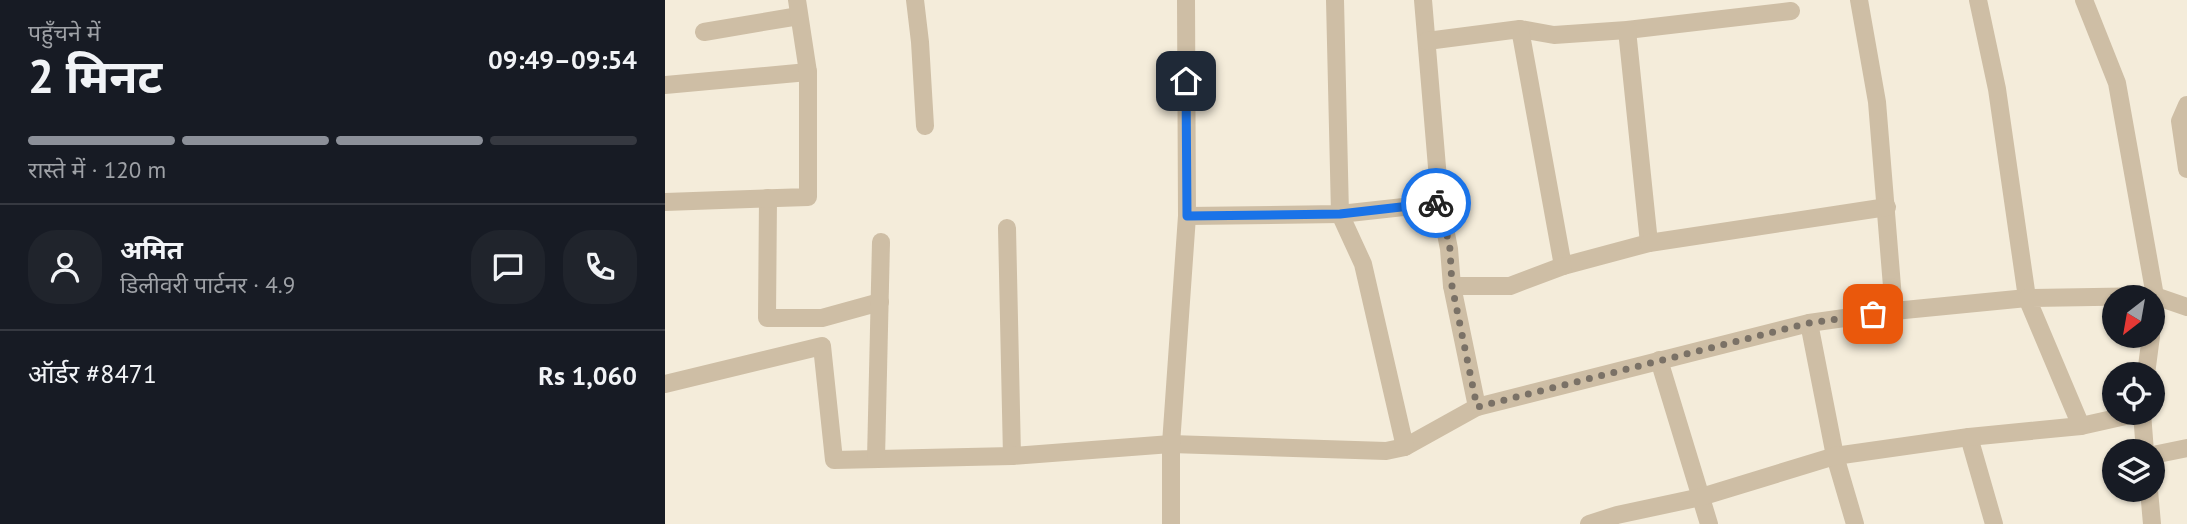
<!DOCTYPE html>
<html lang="hi">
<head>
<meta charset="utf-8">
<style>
  body { margin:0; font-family:"PT Sans","Noto Sans Devanagari",sans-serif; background:#20242c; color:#f1f3f6; height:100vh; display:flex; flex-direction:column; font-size:26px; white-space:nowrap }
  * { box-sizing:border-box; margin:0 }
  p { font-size:23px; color:#9ea1a6 }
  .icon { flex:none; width:38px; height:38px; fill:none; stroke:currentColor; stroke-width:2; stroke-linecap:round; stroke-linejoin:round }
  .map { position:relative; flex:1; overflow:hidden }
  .details { display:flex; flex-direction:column; background:#171b24; width:665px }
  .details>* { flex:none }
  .needle { width:46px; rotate:211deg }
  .fabs { position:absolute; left:1437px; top:285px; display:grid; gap:14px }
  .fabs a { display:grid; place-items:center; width:63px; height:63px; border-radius:50%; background:#171b24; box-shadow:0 2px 5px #0004; font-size:35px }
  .pin { position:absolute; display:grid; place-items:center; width:60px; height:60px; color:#fff; margin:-30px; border-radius:14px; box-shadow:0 4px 10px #0006 }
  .courier { position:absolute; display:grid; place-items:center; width:70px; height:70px; margin:-35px; border:5px solid #1a73e8; border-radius:50%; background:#fff; color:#222; box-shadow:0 2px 9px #0007 }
  .overview em { font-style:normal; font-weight:700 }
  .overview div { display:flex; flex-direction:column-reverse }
  .overview { display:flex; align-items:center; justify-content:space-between; height:119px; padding:0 28px }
  h1 { font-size:46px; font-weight:700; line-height:52px }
  .bar { display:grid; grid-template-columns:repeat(4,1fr); gap:10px 7px; align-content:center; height:84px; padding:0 28px }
  .bar i { height:9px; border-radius:5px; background:#363941 }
  .bar .on { background:#8c9099 }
  .bar p { grid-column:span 4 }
  .line { display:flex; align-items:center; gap:18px; padding:0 28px; border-top:2px solid #363941 }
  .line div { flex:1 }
  .round { display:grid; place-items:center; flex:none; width:74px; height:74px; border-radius:28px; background:#20242c }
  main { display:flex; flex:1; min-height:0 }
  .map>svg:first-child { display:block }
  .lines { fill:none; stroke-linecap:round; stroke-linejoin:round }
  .minor { stroke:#cebea5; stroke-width:18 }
  .done { stroke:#7a7166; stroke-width:7; stroke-dasharray:0 12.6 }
  .route { stroke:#1a73e8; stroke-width:9 }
</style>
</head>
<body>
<main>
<section class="details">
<div class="overview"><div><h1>2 मिनट</h1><p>पहुँचने में</p></div><em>09:49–09:54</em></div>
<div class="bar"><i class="on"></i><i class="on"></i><i class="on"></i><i></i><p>रास्ते में · 120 m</p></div>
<div class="line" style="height:126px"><a class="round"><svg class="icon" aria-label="person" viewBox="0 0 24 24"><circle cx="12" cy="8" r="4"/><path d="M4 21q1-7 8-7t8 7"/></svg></a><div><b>अमित</b><p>डिलीवरी पार्टनर · 4.9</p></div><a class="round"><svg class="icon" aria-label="chat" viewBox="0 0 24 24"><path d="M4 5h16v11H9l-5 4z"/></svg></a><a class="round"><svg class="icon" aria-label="phone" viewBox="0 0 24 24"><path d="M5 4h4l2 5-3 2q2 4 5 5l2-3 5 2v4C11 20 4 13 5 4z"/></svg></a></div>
<div class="line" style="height:91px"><div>ऑर्डर #8471</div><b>Rs 1,060</b></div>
</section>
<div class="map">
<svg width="1522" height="524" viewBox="0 0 1522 524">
  <rect width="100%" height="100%" fill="#f4ecda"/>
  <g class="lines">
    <g class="minor">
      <polyline points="250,0 255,42 260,126"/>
      <polyline points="758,0 775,203 784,249 787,286 812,407"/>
      <polyline points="1194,0 1212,102 1229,311"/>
      <polyline points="1419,0 1452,83 1490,296 1488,320"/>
      <polyline points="855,29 889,35 962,30 1126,11"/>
      <polyline points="39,32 134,16"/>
      <polyline points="762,41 855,29 898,266 984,243 962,30"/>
      <polyline points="0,85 143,72"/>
      <polyline points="1522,105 1515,121 1522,169"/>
      <polyline points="103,198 102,318 157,318 215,302"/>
      <polyline points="0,202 143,197 143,72 132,0"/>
      <polyline points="522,216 675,214 670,0"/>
      <polyline points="342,228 347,456"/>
      <polyline points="984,243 1222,207"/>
      <polyline points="787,286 845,286 898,266"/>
      <polyline points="1144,323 1170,456 1190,524"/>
      <polyline points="994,360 1044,524"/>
      <polyline points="1481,374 1486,336"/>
      <polyline points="0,384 157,346 169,460 347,456 506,444 721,451 740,447 812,407 1144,323 1229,311 1362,298 1332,89 1313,0"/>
      <polyline points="1477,413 1480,452"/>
      <polyline points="1416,426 1474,413"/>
      <polyline points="1304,437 1329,524"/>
      <polyline points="740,447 698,264 675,214 775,203"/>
      <polyline points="1488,455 1522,448"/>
      <polyline points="211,459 216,242"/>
      <polyline points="1484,490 1487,524"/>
      <polyline points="506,524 506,444 522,216 521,0"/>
      <polyline points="924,524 952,515 1036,497 1170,456 1304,437 1416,426 1362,298 1490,296 1522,307"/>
    </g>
  </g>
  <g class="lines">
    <polyline class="done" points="771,203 775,203 785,249 787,286 812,407 1144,323 1208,314"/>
    <polyline class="route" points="521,81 522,216 675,214 771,203"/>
  </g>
</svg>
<div class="fabs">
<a><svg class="needle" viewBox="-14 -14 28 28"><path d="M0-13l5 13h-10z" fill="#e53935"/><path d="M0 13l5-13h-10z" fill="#9ea1a6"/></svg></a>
<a><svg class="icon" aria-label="locate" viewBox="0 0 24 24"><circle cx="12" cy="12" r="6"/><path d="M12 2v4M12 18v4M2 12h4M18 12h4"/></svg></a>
<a><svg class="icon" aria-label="layers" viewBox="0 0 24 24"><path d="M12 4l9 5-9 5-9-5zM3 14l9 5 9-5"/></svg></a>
</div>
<div class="pin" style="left:1208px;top:314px;background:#ea580c"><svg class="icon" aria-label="bag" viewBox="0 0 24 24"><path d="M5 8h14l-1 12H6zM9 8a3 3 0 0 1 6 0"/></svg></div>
<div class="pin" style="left:521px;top:81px;background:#1f2937"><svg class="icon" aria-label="home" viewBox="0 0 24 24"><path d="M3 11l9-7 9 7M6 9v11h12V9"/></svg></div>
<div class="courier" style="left:771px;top:203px"><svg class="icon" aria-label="bike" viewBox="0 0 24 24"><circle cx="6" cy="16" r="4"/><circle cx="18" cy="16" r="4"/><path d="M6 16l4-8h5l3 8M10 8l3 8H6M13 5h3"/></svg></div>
</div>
</main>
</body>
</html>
